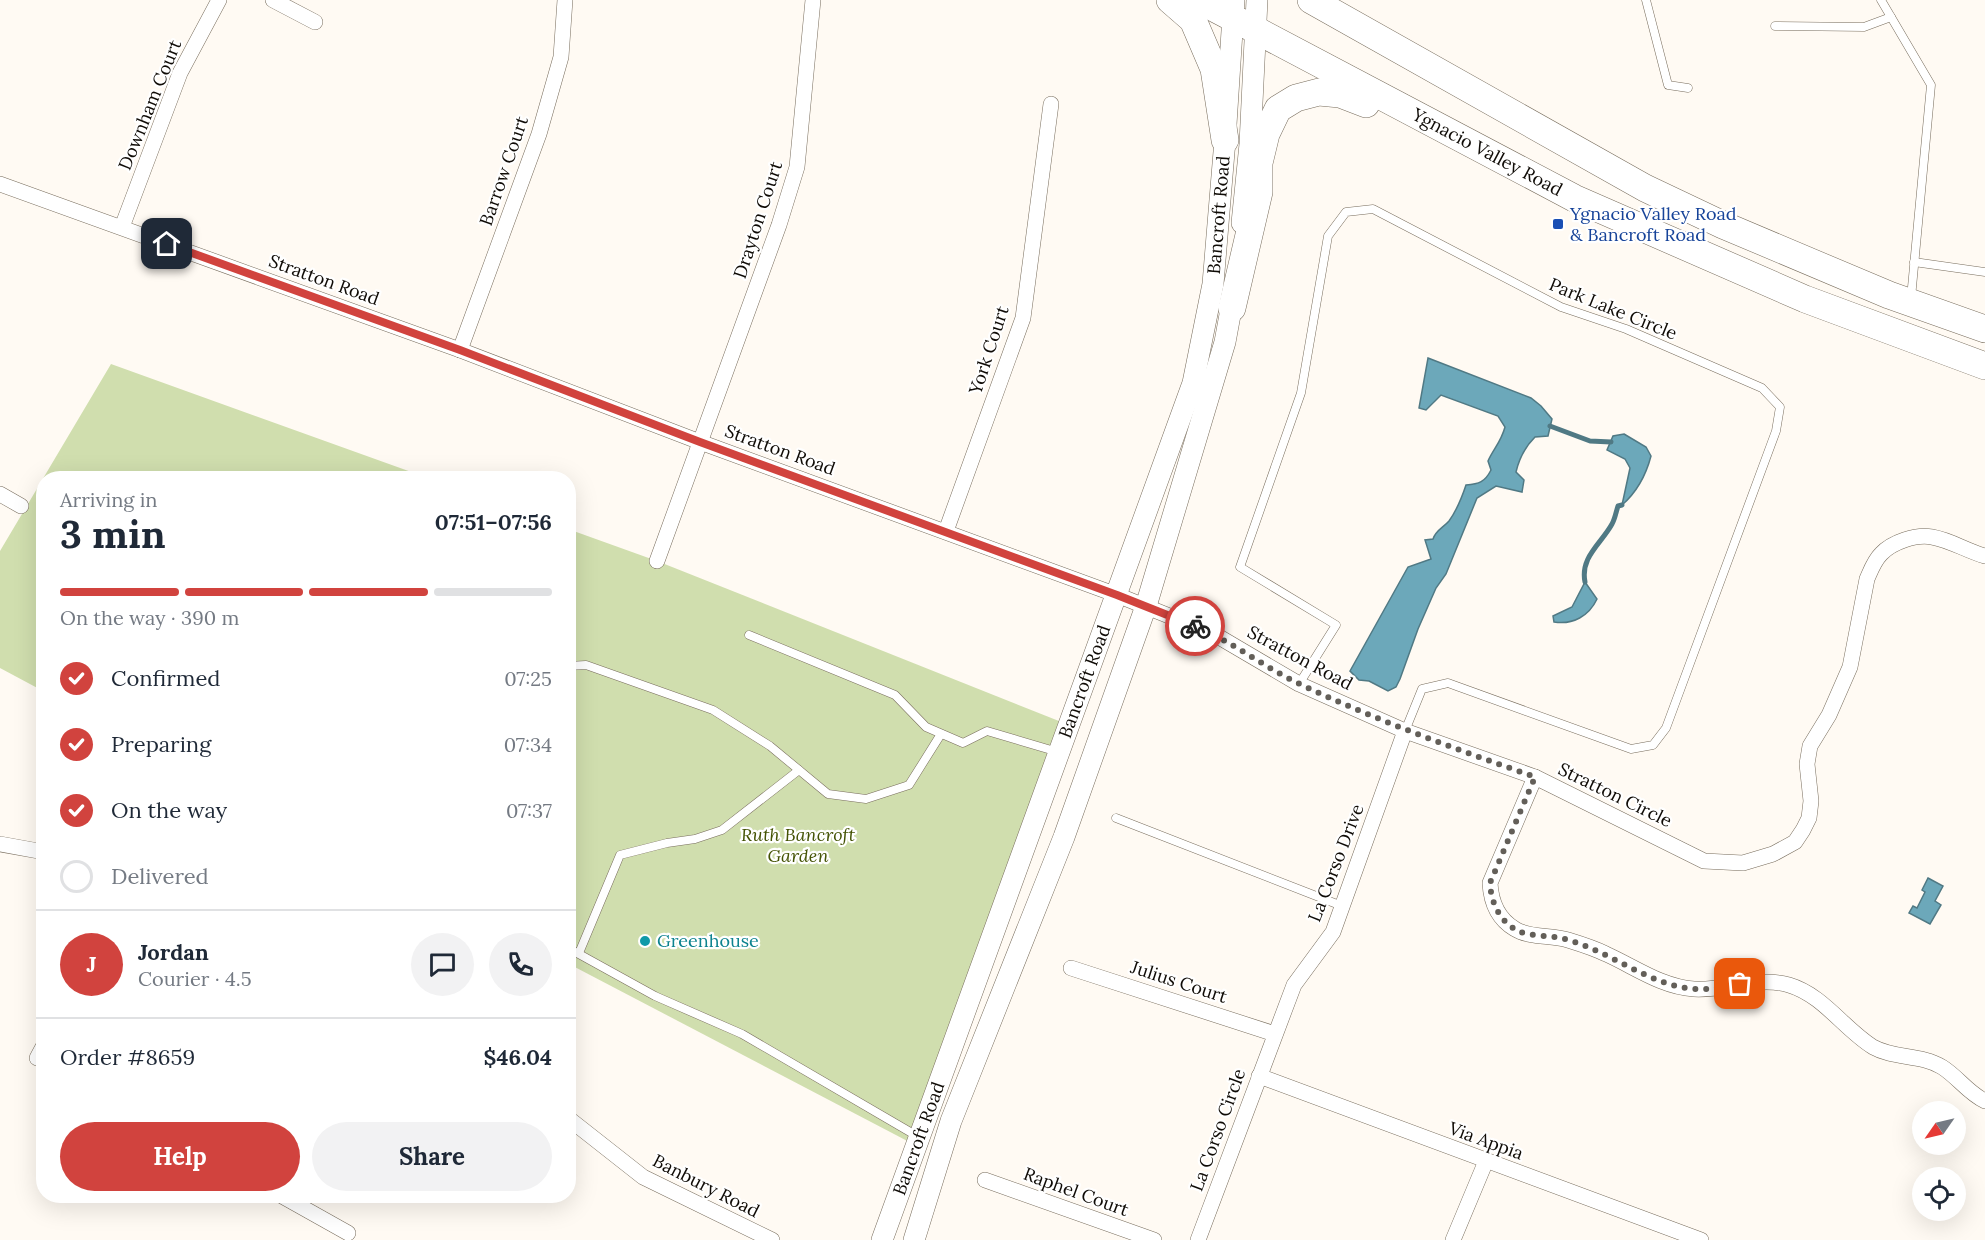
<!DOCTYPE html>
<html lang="en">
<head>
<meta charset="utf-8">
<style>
  body { margin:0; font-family:Lora,serif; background:#f2f2f3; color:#1f2937; height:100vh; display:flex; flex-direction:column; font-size:22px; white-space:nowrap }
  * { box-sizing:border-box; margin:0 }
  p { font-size:20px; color:#747a83 }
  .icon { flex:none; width:33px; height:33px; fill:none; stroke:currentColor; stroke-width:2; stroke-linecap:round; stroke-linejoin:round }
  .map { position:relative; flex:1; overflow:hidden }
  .side { position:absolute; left:36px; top:471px; width:540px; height:732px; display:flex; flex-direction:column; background:#fff; border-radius:24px; box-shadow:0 6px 24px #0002 }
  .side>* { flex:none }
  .needle { width:39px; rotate:236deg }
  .controls { position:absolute; left:1912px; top:1101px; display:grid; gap:12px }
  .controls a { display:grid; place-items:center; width:54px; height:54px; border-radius:50%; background:#fff; box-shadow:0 6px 24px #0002; font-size:30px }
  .pin { position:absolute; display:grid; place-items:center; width:51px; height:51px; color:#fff; margin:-26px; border-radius:12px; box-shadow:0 3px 9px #0006 }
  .courier { position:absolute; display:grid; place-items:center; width:60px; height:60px; margin:-30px; border:4px solid #d1433e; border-radius:50%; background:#fff; color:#222; box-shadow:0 2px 8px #0007 }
  .summary em { font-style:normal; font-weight:700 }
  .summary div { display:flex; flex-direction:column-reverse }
  .summary { display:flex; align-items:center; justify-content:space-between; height:102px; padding:0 24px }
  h1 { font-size:39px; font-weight:700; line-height:45px }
  .bar { display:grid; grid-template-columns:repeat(4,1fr); gap:9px 6px; align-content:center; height:72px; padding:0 24px }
  .bar i { height:8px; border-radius:4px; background:#e0e1e3 }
  .bar .on { background:#d1433e }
  .bar p { grid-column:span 4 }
  .line { display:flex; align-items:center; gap:15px; padding:0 24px; border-top:2px solid #e0e1e3 }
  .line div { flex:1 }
  .round { display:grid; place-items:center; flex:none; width:63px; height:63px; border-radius:32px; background:#f2f2f3 }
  ol { padding:0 24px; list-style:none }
  li { display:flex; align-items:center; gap:18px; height:66px }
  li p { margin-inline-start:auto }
  li .icon { padding:6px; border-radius:50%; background:#d1433e; color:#fff; stroke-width:4 }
  li:last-child { color:#747a83 }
  li i { width:33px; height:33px; border:3px solid #e0e1e3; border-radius:50% }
  .action { display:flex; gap:12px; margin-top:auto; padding:12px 24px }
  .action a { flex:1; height:69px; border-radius:36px; background:#d1433e; color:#fff; font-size:24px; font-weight:700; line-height:69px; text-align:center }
  .action a+a { background:#f2f2f3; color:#1f2937 }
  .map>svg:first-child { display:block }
  .green { fill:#d0deae }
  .water { fill:#6ca8ba; stroke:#507984; stroke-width:1.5 }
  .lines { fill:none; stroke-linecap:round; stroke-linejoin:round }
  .stream { stroke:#507984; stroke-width:5 }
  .lane-casing { stroke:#786d5d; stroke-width:9 }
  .street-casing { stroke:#786d5d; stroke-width:16 }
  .secondary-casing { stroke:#786d5d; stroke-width:22 }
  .highway-casing { stroke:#786d5d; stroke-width:28 }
  .lane { stroke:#fff; stroke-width:8 }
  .street { stroke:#fff; stroke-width:15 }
  .secondary { stroke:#fff; stroke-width:21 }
  .highway { stroke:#fff; stroke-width:27 }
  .done { stroke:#635f59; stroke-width:6; stroke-dasharray:0 10.8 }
  .route { stroke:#d1433e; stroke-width:8 }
  .transit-dot { fill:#1a4fb4; stroke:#fff; stroke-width:2 }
  .culture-dot { fill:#0f9aa8; stroke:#fff; stroke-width:2 }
  .labels { text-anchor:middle; stroke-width:4.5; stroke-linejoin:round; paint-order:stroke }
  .street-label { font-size:18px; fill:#0f0b06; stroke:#fff }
  .transit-label { font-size:18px; fill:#164399; stroke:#fff; text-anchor:start }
  .park-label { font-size:18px; font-style:italic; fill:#445304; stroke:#fff }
  .culture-label { font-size:18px; fill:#0d838f; stroke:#fff; text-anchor:start }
</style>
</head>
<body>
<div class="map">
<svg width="1985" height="1240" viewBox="0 0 1985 1240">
  <rect width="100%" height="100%" fill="#fffaf3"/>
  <g class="green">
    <polygon points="111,364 428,478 44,478 43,691 0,668 0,551"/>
    <polygon points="568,529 657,561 1069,725 915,1145 569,964"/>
  </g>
  <g class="water">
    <path d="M1428 358 1531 398 1541 406 1552 419 1548 436 1535 437C1525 447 1519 459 1516 472L1524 480 1522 492 1496 486 1477 498 1446 574 1436 588 1418 629 1400 679 1396 687 1388 691 1369 681 1359 680 1350 671 1408 567 1431 559 1425 540 1433 539C1436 530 1443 528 1449 521 1457 510 1462 497 1466 485 1479 484 1485 482 1491 470L1488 461C1494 448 1501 442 1505 427L1498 416 1441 395 1426 410 1419 408Z"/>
    <path d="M1624 434 1646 447 1651 456C1646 475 1637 492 1622 505L1630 468 1625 459 1607 450 1613 436Z"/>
    <path d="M1585 582 1597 599C1589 616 1573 625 1554 622L1553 616 1572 607Z"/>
    <polygon points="1928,878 1943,886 1935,901 1941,905 1930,924 1909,913 1913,906 1917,908 1925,892 1922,890"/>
  </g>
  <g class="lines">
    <g class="stream">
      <polyline points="1550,426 1590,441 1611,442"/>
      <path d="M1585 582C1580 557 1601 544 1612 524 1615 519 1616 512 1618 506L1622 505"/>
    </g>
    <defs>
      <g id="lane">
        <polyline points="1646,0 1668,85 1688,88"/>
        <polyline points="1881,0 1931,85 1911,298"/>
        <polyline points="1775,26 1864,27 1891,17"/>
        <polyline points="1914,262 1985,272"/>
        <polyline points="749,635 895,695 926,727 963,743 987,731 1058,752"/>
        <polyline points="568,666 586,665 713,710 770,746 828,794 866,799 909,785 941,734"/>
        <polyline points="1299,684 1336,625 1240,567 1301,393 1328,236 1346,212 1373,209 1561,307 1626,329 1762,388 1780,407 1776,431 1666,728 1653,745 1631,749 1448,683 1422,689 1405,731"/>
        <polyline points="1116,818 1342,906"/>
        <polyline points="568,948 655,996 742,1034 917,1136"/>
        <polyline points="579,953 620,855 667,843 695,839 722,830 799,770"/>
      </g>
      <g id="street">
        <polyline points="273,0 315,22"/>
        <polyline points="0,184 460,350 700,442 1117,595 1214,634 1299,684 1405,731 1535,777"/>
        <polyline points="122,227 180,73 219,0"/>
        <polyline points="460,350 539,134 561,57 565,0"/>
        <polyline points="0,494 21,506"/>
        <polyline points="946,531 1023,318 1051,104"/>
        <path d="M1985 556C1967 551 1950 540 1932 537 1916 534 1892 542 1881 554 1874 561 1871 570 1867 579L1850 667 1829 715 1810 746 1807 764 1811 801 1809 818 1803 830 1795 842 1773 854 1743 863 1704 861 1535 777 1490 883C1491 902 1498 919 1515 929 1529 938 1552 935 1568 940 1581 944 1594 948 1606 954 1635 967 1662 987 1694 989 1726 991 1757 976 1789 985 1823 995 1844 1029 1873 1047 1894 1059 1921 1054 1942 1067 1958 1077 1968 1093 1985 1101"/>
        <polyline points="657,561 779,225 797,167 813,0"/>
        <polyline points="0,844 44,852"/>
        <polyline points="1071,968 1275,1034"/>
        <polyline points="37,1058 44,1045"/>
        <polyline points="1259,1076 1701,1240"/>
        <polyline points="568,1118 643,1177 772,1240"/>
        <polyline points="985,1180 1154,1240"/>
        <polyline points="282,1196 348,1233"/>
        <polyline points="1198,1240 1294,985 1333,932 1405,731"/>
        <polyline points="1453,1240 1486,1161"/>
      </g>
      <g id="secondary">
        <polyline points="1242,223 1250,144 1257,0"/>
        <path id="s1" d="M882 1240 1193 383 1213 284 1225 140 1234 0"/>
        <polyline points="914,1240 951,1121 1064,837 1146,606 1225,342 1234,293"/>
      </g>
      <g id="highway">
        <polyline points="1170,0 1193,20 1214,69 1225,140"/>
        <path id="s2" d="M1199 0 1574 198 1805 299 1985 366"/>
        <polyline points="1311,0 1645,188 1723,225 1889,295 1985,329"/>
        <polyline points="1232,308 1259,192 1259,163 1266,134 1278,109 1296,98 1319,92 1340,94 1366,104"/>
      </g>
    </defs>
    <use href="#lane" class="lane-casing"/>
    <use href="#street" class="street-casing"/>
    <use href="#secondary" class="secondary-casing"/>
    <use href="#highway" class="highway-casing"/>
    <use href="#lane" class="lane"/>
    <use href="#street" class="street"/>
    <use href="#secondary" class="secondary"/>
    <use href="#highway" class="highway"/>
  </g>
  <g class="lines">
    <path class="done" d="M1195 626C1233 642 1265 668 1302 685 1378 721 1456 749 1535 777L1490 883C1491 902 1499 920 1516 930 1529 937 1550 935 1565 939 1610 951 1648 985 1694 989 1709 990 1726 986 1740 984"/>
    <polyline class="route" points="167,244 460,350 700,442 1117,595 1195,626"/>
  </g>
  <rect class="transit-dot" x="1552" y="218" width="12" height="12" rx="3"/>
  <circle class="culture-dot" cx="645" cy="941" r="6"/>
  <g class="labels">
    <g class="street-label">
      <text transform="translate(150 105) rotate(-68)" y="6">Downham Court</text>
      <text dy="6" stroke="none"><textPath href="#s2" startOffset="326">Ygnacio Valley Road</textPath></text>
      <text transform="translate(504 171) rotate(-71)" y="6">Barrow Court</text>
      <text dy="6" stroke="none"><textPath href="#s1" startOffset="1082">Bancroft Road</textPath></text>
      <text transform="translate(758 220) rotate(-72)" y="6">Drayton Court</text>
      <text transform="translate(324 280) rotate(20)" y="6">Stratton Road</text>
      <text transform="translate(1613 309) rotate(22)" y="6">Park Lake Circle</text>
      <text transform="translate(989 350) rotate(-72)" y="6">York Court</text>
      <text transform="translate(780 450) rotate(20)" y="6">Stratton Road</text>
      <text transform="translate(1300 658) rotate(28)" y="6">Stratton Road</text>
      <text dy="6" stroke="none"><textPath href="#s1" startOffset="594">Bancroft Road</textPath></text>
      <text transform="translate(1615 795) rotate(26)" y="6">Stratton Circle</text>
      <text transform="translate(1336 863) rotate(-69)" y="6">La Corso Drive</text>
      <text transform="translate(1179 982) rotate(18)" y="6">Julius Court</text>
      <text transform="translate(1218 1130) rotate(-70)" y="6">La Corso Circle</text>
      <text dy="6" stroke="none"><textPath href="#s1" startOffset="108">Bancroft Road</textPath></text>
      <text transform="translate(1486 1141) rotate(20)" y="6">Via Appia</text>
      <text transform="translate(706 1186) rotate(27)" y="6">Banbury Road</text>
      <text transform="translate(1076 1192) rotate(20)" y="6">Raphel Court</text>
    </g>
    <g class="transit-label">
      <text x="1570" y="220">Ygnacio Valley Road<tspan x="1570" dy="21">&amp; Bancroft Road</tspan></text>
    </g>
    <g class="park-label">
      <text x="798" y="841">Ruth Bancroft<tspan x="798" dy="21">Garden</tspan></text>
    </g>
    <g class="culture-label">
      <text x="657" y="947">Greenhouse</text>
    </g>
  </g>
</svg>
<div class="controls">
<a><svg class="needle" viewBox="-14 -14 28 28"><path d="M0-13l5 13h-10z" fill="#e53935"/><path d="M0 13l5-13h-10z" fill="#747a83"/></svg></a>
<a><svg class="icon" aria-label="locate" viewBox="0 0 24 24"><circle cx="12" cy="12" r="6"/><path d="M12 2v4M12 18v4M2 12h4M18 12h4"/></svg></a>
</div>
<div class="pin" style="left:1740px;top:984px;background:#ea580c"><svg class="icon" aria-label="bag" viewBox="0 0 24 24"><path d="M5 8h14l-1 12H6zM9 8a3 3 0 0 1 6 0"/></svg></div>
<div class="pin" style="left:167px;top:244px;background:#1f2937"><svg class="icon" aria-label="home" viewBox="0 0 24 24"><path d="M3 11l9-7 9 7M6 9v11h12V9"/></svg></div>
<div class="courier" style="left:1195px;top:626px"><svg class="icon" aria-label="bike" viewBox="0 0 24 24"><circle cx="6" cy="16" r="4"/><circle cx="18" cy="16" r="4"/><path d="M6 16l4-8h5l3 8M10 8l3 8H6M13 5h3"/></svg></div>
<section class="side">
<div class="summary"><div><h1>3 min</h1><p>Arriving in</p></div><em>07:51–07:56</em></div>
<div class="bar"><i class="on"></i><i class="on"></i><i class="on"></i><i></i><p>On the way · 390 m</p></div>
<ol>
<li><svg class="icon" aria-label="check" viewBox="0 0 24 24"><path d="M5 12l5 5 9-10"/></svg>Confirmed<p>07:25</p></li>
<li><svg class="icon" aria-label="check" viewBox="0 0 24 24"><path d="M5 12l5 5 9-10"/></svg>Preparing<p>07:34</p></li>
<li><svg class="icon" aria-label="check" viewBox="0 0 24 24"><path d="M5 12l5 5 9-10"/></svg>On the way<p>07:37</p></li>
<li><i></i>Delivered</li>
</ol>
<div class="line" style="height:108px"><b class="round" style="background:#d1433e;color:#fff">J</b><div><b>Jordan</b><p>Courier · 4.5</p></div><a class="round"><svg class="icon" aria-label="chat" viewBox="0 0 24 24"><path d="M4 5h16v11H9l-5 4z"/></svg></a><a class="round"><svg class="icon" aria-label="phone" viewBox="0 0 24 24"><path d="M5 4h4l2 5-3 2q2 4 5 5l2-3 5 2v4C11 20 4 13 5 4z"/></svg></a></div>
<div class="line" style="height:78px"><div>Order #8659</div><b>$46.04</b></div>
<div class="action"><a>Help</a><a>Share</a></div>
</section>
</div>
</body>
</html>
